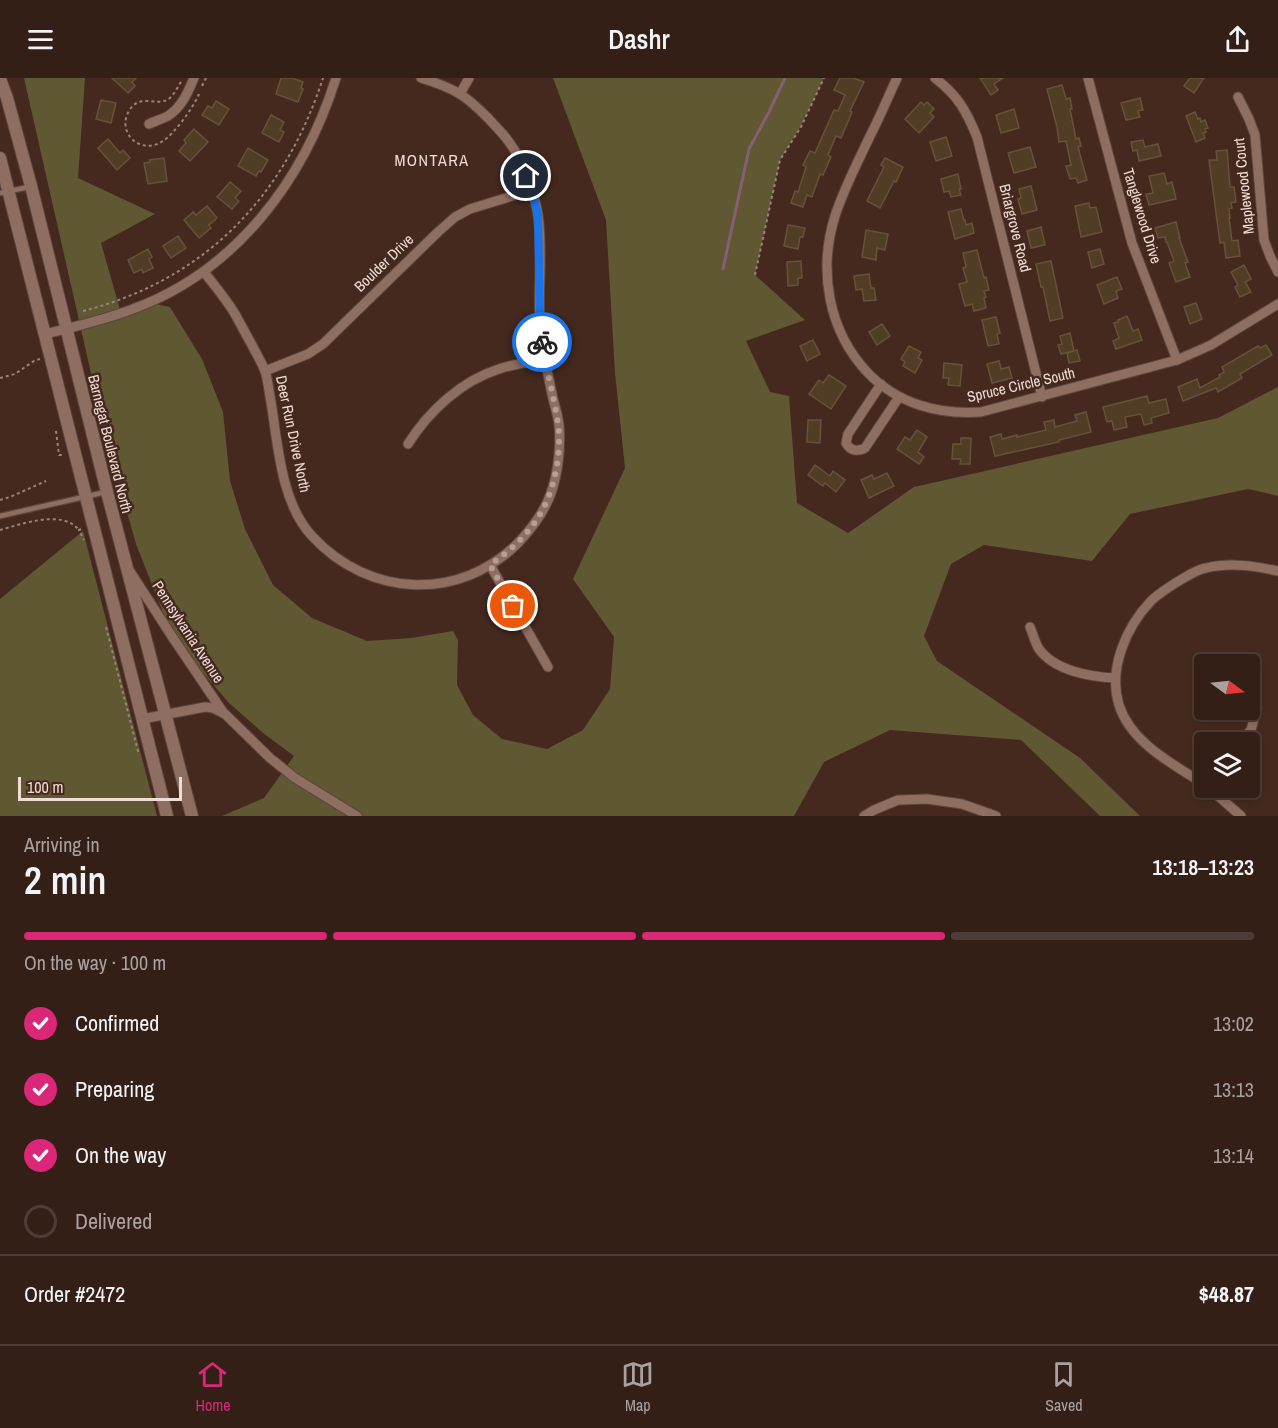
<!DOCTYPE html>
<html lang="en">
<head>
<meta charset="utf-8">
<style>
  body { margin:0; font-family:"Archivo Narrow",sans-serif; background:#3f2c24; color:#f1f3f6; height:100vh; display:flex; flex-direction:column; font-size:22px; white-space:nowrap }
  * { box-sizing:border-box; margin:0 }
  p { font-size:20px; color:#a9a2a1 }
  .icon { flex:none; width:33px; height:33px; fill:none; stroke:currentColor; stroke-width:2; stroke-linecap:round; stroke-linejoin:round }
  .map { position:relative; height:738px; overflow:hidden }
  .panel { display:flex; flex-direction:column; background:#341f17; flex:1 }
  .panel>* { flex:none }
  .needle { width:39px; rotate:105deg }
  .buttons { position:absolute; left:1194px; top:576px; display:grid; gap:12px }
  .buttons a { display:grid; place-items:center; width:66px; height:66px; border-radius:6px; background:#341f17; box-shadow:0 3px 9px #0003,0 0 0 2px #4e3d36; font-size:30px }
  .scale { position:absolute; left:18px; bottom:15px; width:164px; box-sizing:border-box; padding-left:6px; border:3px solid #f0ddd6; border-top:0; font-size:16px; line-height:21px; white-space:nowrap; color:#f0ddd6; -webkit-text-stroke:4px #45291f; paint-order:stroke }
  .pin { position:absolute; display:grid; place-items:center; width:51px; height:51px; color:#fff; margin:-26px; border:3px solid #fff; border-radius:50%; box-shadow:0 2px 6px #0007 }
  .courier { position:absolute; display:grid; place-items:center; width:60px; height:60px; margin:-30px; border:4px solid #1a73e8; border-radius:50%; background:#fff; color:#222; box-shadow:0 2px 8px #0007 }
  .summary em { font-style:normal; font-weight:600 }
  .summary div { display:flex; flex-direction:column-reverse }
  .summary { display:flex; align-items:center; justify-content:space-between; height:102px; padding:0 24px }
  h1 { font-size:39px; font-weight:600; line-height:45px }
  .bar { display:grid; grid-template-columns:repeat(4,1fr); gap:9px 6px; align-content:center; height:72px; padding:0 24px }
  .bar i { height:8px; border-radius:4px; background:#4e3d36 }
  .bar .active { background:#db2777 }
  .bar p { grid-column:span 4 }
  .line { display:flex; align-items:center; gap:15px; padding:0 24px; border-top:2px solid #4e3d36 }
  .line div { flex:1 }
  ol { padding:0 24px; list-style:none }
  li { display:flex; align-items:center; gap:18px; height:66px }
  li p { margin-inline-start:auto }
  li .icon { padding:6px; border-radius:50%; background:#db2777; color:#fff; stroke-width:4 }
  li:last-child { color:#a9a2a1 }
  li i { width:33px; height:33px; border:3px solid #4e3d36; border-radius:50% }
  header { display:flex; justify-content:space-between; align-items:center; height:78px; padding:0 24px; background:#341f17; font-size:27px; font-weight:600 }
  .menu { display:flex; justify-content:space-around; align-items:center; height:84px; border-top:2px solid #4e3d36; background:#341f17; font-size:16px; color:#a9a2a1 }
  .menu a { display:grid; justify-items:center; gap:3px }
  .menu .active { color:#db2777 }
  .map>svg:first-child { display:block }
  .green { fill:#605733 }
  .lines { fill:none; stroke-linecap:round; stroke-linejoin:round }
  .stream { stroke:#855f72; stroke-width:3 }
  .building { fill:#513d26; stroke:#67513a; stroke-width:1.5 }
  .service-casing { stroke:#5d463d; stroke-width:7 }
  .minor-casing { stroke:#5d463d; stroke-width:11 }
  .tertiary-casing { stroke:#5d463d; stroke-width:14 }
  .path { stroke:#9a837a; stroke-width:2; stroke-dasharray:3 3; stroke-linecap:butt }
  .service { stroke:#8f6e62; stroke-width:4.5 }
  .minor { stroke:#8f6e62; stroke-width:9 }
  .tertiary { stroke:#8f6e62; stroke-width:12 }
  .done { stroke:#b49e96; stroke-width:6; stroke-dasharray:0 10.8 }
  .route { stroke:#1a73e8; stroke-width:8 }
  .labels { text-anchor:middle; stroke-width:5; stroke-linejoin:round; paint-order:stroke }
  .street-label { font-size:15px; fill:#f0ddd6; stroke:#45291f }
  .neighbourhood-label { font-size:16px; letter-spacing:1.5px; fill:#f0ddd6; stroke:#45291f }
</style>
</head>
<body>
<header><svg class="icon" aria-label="menu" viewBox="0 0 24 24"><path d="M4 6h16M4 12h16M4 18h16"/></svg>Dashr<svg class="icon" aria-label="share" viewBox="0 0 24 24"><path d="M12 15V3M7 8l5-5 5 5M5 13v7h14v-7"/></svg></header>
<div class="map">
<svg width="1278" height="738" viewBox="0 0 1278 738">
  <rect width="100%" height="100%" fill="#45291f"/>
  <g class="green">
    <polygon points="24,0 85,0 78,100 155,136 101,165 121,235 150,225 170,229 202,281 223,334 230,403 245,451 273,507 312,540 367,563 411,560 453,553 458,562 457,607 473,637 502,661 547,671 583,652 610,611 614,559 573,501 625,390 615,295 606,142 553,0 824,0 801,48 780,82 755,197 805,242 746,263 770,314 789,318 797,425 848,455 914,409 1218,340 1278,309 1278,418 1248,411 1130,436 1092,483 984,467 951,486 924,558 937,583 1080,680 1140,738 1100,738 1021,662 890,652 824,684 794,738 222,738 264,720 294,678 263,655 229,625 173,560 136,466 105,357"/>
    <polygon points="83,453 157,738 0,738 0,521"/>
  </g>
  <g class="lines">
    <polyline class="stream" points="723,191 749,71 769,34 785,0"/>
  </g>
  <g class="building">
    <polygon points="112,0 136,0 132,4 135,8 128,15"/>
    <polygon points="281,0 292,0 303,4 301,10 303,11 298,24 276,16"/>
    <polygon points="840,0 854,0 864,4 850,33 852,34 841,60 836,58 828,77 831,79 823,97 820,96 812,119 807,117 803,129 791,125 795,113 798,114 806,89 803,87 810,73 815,75 834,32 838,33 845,17 834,12"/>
    <polygon points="980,0 1003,0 994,6 998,12 991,17"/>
    <polygon points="1190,0 1204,0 1194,15 1184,8"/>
    <polygon points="1062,7 1066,21 1070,20 1072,31 1070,31 1076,61 1079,60 1081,68 1078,69 1087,102 1078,105 1076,100 1070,101 1066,88 1071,87 1066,63 1059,64 1057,49 1047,11"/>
    <polygon points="1140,20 1143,32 1138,33 1140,39 1126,42 1121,25"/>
    <polygon points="101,22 116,25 111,45 96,41"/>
    <polygon points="216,23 229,31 219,47 202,37 208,28 212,30"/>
    <polygon points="921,24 924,27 927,24 934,31 930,35 934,39 919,55 905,41"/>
    <polygon points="1014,31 1019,50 1001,55 996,37"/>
    <polygon points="1195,34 1198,41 1200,40 1201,44 1205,42 1208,50 1205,51 1206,54 1203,55 1205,60 1196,64 1186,38"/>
    <polygon points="271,37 284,44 280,52 284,54 279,64 262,55"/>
    <polygon points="194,51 208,64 190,83 179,73 186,65 184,62"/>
    <polygon points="946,59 952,78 936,83 930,64"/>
    <polygon points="108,61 120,75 123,72 130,80 117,92 98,70"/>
    <polygon points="1143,62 1145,69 1158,66 1161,78 1139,83 1137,72 1133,73 1131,64"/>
    <polygon points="1030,69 1036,89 1014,95 1008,75"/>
    <polygon points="248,70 268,82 261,94 259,93 256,98 238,88"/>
    <polygon points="1227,72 1230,109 1234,109 1236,124 1231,125 1232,130 1229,131 1230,140 1229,140 1232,163 1238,162 1240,178 1226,180 1224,164 1220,165 1209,82 1217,82 1216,73"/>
    <polygon points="164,80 167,103 148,106 144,85 150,84 150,82"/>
    <polygon points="885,80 903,89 896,104 894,103 880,130 867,123 884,89 881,87"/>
    <polygon points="1164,95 1167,106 1172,104 1176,121 1149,127 1146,116 1153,115 1149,98"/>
    <polygon points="958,96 961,111 959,111 961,117 951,119 949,113 944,114 941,101"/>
    <polygon points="230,104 241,113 235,120 239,123 232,131 217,119"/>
    <polygon points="1031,108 1037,132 1022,136 1018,121 1021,120 1019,111"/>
    <polygon points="1089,125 1090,130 1096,129 1102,154 1081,159 1075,128"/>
    <polygon points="207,128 217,140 209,147 211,150 199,160 184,142 193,134 196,137"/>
    <polygon points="961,131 964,142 965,142 966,147 972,145 974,155 955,161 948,134"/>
    <polygon points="1176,144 1180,160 1179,160 1188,184 1185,185 1190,199 1176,204 1169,185 1174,183 1167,164 1166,164 1165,159 1158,160 1155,150"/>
    <polygon points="788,147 805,150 803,159 800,159 798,171 784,168"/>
    <polygon points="1041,149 1045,167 1031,170 1027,153"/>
    <polygon points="866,152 888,156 885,172 877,170 876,182 862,179"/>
    <polygon points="178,158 186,170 171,180 163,168"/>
    <polygon points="148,171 152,179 149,181 153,190 143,195 142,191 134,195 128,182"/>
    <polygon points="1100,171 1104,186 1092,190 1088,174"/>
    <polygon points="977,172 984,200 986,199 989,212 984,213 986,219 984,220 986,230 974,233 972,226 965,228 959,206 967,204 963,190 966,189 963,175"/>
    <polygon points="801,183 802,200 798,200 798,207 788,208 787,184"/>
    <polygon points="1051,183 1063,240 1050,243 1043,209 1041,209 1036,186"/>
    <polygon points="1244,187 1251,201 1245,204 1251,214 1240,219 1235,209 1238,207 1231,194"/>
    <polygon points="869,196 871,210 874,210 876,222 864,223 862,211 856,212 854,198"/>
    <polygon points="1117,199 1122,211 1116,213 1118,220 1104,226 1097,207"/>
    <polygon points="1196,225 1202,241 1190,246 1184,229"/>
    <polygon points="1127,238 1133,253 1138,251 1142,262 1116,271 1113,263 1119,260 1114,245 1118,244 1118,242"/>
    <polygon points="996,239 1000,255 997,256 999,266 988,268 982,242"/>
    <polygon points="882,246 890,258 877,267 869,254"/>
    <polygon points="1070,255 1074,273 1061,276 1058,267 1062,266 1060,258"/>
    <polygon points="813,262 820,276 807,283 800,268"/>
    <polygon points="1266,267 1272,277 1240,296 1242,300 1218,314 1216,310 1183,323 1178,309 1197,301 1200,310 1220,299 1219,297 1224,294 1222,289 1258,268 1260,270"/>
    <polygon points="909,268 921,274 918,280 922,282 915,295 903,288 905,284 901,281"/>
    <polygon points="1077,272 1080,283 1069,285 1067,275"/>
    <polygon points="999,283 1001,291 1009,289 1012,300 992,305 987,286"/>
    <polygon points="944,285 962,287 960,308 948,307 949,300 943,300"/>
    <polygon points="829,297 846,308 831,331 809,316 819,302 823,305"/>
    <polygon points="1147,318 1149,325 1166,321 1169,335 1151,340 1152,345 1144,347 1141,336 1125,339 1127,349 1114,352 1112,343 1107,344 1103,329"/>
    <polygon points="1086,334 1091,354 1059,362 1059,364 995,378 990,359 1001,356 1002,361 1017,357 1017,359 1046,352 1044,344 1054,342 1055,349 1077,343 1075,337"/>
    <polygon points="808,342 821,342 820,365 807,364"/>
    <polygon points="917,352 927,359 918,374 924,379 919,386 897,371 905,359 910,362"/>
    <polygon points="961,360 971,360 970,386 960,386 961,381 952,381 953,366 961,366"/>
    <polygon points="815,387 830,398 833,393 845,402 836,414 825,405 823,408 808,397"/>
    <polygon points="887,395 894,408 869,420 861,402 872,397 874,401"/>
  </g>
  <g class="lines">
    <defs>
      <g id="service">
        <polyline points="0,115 29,109"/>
        <polyline points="0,438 106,414"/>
      </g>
      <g id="minor">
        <path d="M897 0C888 19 880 39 870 58 858 84 844 110 835 138 818 192 828 253 868 295 898 326 939 337 981 334L1177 282 1211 267 1278 226"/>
        <path d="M935 0C958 18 966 32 977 59L1042 319"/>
        <polyline points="1088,0 1132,165 1177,282"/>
        <polyline points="460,16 469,0"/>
        <polyline points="1238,19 1249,41 1255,57 1264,162 1270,178 1278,194"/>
        <path d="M149 46C155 43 162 41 168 38 182 29 188 14 194 0"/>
        <path d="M204 194C215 208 226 221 235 236 241 247 247 258 253 269 257 277 262 285 265 293 268 302 269 314 271 324 278 367 281 425 312 458 369 520 460 524 519 464 532 450 545 433 551 415 558 395 561 369 559 347 558 337 554 326 552 316 548 297 544 278 541 259 536 219 544 178 538 137 534 113 524 84 509 64 503 55 495 48 488 40 480 32 471 23 460 16 448 9 434 4 421 0"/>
        <path d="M45 256C74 249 104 242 133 231 236 193 304 102 336 0"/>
        <polyline points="265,293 308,276 323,266 438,154 455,139 470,131 532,112"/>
        <path d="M881 306 848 356 846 365C850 373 858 374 865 370L899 319"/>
        <path d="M408 366C429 333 461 303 499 291 513 286 529 284 544 282"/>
        <polyline points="490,487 548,589"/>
        <polyline points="131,495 173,560 223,634"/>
        <path d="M1030 549C1033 556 1035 565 1039 571 1055 593 1091 599 1115 600"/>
        <polyline points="142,641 205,629 213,630 225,636 270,680 295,700 357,738"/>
        <polyline points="1241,664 1251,652 1257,629"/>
        <path d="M1204 706C1173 686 1131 665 1119 627 1108 591 1126 549 1151 523 1159 515 1168 510 1177 504 1186 499 1195 492 1206 490 1230 484 1254 488 1278 493"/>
        <polyline points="1209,710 1241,738"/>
        <polyline points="864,738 874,732 898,722 927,721 962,726 996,738"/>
      </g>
      <g id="tertiary">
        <polyline points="0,1 7,20 31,108 107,414 192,738"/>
        <polyline points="0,80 167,738"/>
      </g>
    </defs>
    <use href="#service" class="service-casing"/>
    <use href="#minor" class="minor-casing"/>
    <use href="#tertiary" class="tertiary-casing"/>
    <g class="path">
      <path d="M181 4C177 10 173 19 167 22 156 28 139 15 129 33 116 55 141 78 163 63 175 55 193 30 199 16"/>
      <polyline points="202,8 206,0"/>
      <polyline points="755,197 780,82 801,49 824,0"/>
      <path d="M83 233C205 202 285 118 323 0"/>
      <polyline points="0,300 15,296 34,283 40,281"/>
      <polyline points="56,353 59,377 62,377"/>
      <polyline points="0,422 10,419 46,403"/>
      <polyline points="81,451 79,452 84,462"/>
      <path d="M0 452C22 446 62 431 79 452"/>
      <polyline points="106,549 139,677"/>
    </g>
    <use href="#service" class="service"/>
    <use href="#minor" class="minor"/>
    <use href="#tertiary" class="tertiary"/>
  </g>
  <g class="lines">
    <path class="done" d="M513 528 490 487C528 460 549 434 557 387 559 374 560 359 558 346 554 318 546 292 542 264"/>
    <polyline class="route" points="526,98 532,112 538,137 540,250 542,264"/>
  </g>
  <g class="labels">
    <g class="street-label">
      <text transform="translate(1244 108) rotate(-96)" y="5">Maplewood Court</text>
      <text transform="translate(1142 138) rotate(73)" y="5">Tanglewood Drive</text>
      <text transform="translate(1015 150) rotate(76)" y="5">Briargrove Road</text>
      <text transform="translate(384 185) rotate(-44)" y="5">Boulder Drive</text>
      <text transform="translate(1021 307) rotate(-13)" y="5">Spruce Circle South</text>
      <text transform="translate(293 356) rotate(78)" y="5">Deer Run Drive North</text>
      <text transform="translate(110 366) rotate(76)" y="5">Barnegat Boulevard North</text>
      <text transform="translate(188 554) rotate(57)" y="5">Pennsylvania Avenue</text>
    </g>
    <g class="neighbourhood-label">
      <text x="432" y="88">MONTARA</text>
    </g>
  </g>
</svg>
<div class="buttons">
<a><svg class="needle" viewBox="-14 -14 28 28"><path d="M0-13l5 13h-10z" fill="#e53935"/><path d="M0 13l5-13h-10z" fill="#a9a2a1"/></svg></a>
<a><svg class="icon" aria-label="layers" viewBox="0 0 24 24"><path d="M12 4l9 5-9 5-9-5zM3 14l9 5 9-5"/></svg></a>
</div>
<div class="scale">100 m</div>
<div class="pin" style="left:513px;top:528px;background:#ea580c"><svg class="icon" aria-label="bag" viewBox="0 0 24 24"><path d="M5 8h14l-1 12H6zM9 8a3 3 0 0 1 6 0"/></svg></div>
<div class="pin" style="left:526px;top:98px;background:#1f2937"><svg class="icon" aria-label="home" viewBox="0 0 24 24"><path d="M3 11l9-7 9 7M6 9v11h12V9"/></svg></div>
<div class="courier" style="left:542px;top:264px"><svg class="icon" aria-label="bike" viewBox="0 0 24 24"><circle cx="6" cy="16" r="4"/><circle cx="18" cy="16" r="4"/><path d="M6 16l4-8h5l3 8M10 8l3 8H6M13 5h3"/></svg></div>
</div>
<section class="panel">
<div class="summary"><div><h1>2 min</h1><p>Arriving in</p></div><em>13:18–13:23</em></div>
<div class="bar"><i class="active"></i><i class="active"></i><i class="active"></i><i></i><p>On the way · 100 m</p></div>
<ol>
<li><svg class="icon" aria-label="check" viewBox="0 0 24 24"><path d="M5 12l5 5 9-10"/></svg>Confirmed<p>13:02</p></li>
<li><svg class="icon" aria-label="check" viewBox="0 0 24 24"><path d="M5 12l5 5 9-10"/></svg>Preparing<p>13:13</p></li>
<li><svg class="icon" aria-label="check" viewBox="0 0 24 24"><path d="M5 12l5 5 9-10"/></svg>On the way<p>13:14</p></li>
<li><i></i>Delivered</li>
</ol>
<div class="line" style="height:78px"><div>Order #2472</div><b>$48.87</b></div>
</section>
<nav class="menu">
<a class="active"><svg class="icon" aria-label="home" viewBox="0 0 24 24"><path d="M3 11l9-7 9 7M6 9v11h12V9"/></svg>Home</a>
<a><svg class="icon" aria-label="map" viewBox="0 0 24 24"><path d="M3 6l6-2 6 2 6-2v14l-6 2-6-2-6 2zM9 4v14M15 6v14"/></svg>Map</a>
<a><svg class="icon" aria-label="saved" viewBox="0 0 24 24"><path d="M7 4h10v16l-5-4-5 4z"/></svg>Saved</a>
</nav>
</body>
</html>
